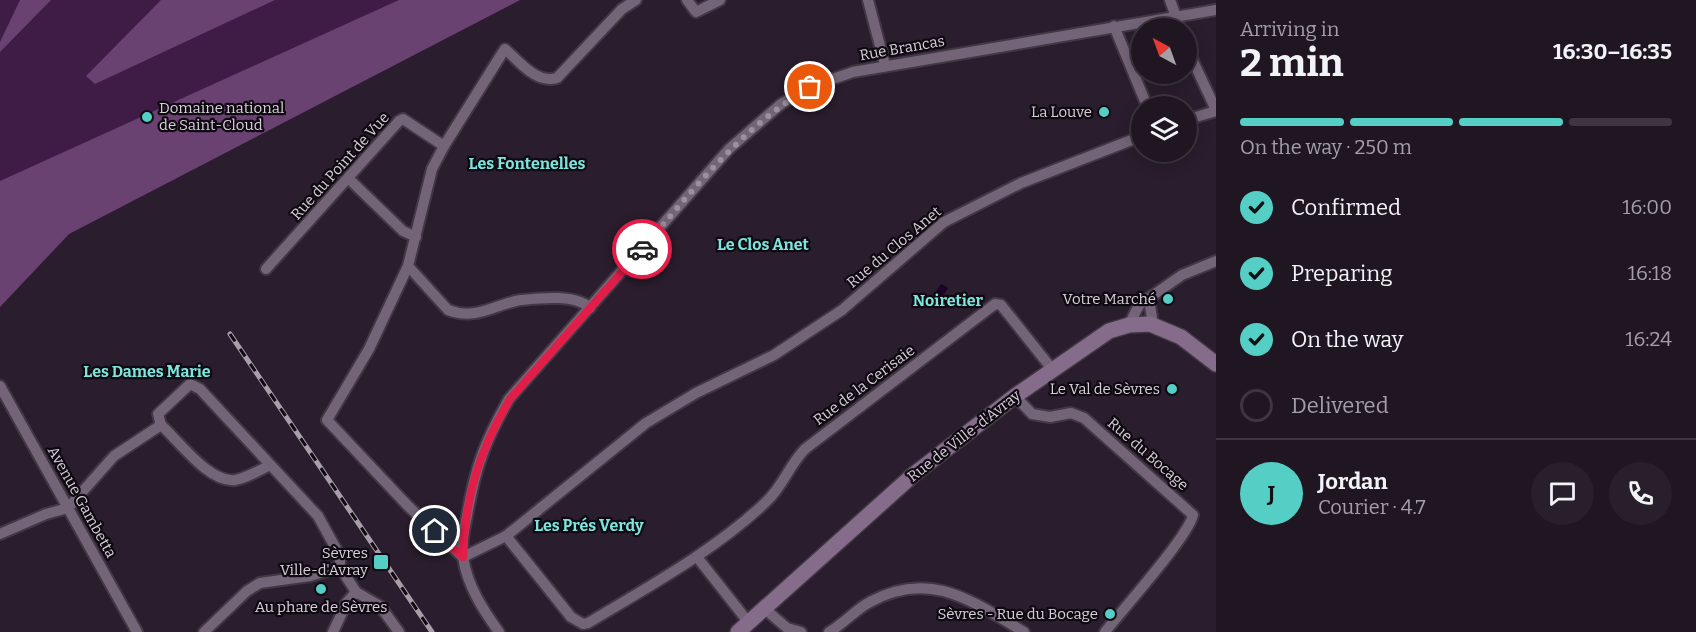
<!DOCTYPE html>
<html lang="en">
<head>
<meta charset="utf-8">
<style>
  body { margin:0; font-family:Bitter,serif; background:#281f2a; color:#f1f3f6; height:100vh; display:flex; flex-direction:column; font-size:22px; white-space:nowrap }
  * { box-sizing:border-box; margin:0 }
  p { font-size:20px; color:#a29fa5 }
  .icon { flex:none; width:33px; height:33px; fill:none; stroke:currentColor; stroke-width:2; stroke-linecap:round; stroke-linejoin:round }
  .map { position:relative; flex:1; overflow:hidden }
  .side { display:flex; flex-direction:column; background:#201622; width:480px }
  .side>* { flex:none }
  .needle { width:39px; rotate:319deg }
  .buttons { position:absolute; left:1131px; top:18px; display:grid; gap:12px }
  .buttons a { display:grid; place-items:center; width:66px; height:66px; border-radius:50%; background:#201622; box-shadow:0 3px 15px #0003,0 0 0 2px #3d3540; font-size:30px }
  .pin { position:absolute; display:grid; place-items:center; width:51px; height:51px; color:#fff; margin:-26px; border:3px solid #fff; border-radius:50%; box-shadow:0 2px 6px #0007 }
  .courier { position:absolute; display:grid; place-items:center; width:60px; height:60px; margin:-30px; border:4px solid #e11d48; border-radius:50%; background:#fff; color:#222; box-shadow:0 2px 8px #0007 }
  .overview em { font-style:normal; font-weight:700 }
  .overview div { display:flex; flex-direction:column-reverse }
  .overview { display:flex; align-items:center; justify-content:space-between; height:102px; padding:0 24px }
  h1 { font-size:39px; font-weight:700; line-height:45px }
  .bar { display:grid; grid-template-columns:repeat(4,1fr); gap:9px 6px; align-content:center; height:72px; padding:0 24px }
  .bar i { height:8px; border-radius:4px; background:#3d3540 }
  .bar .on { background:#55cec5 }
  .bar p { grid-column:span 4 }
  .line { display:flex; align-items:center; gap:15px; padding:0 24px; border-top:2px solid #3d3540 }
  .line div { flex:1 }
  .round { display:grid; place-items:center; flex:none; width:63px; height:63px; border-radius:32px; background:#281f2a }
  ol { padding:0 24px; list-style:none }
  li { display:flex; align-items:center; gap:18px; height:66px }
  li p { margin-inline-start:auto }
  li .icon { padding:6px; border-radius:50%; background:#55cec5; color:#111; stroke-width:4 }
  li:last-child { color:#a29fa5 }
  li i { width:33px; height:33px; border:3px solid #3d3540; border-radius:50% }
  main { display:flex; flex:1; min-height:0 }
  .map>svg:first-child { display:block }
  .green { fill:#3f1c46 }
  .forest { fill:#694271 }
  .water { fill:#1f0027 }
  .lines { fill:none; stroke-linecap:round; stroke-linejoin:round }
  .minor-casing { stroke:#423744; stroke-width:14 }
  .secondary-casing { stroke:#423744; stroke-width:18 }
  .minor { stroke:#746478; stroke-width:10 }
  .secondary { stroke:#856c8b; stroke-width:15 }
  .rail-casing { stroke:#a89eaa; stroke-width:5 }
  .rail { stroke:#0f0911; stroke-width:3; stroke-dasharray:9; stroke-linecap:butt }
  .done { stroke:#9b919d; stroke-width:6; stroke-dasharray:0 10.8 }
  .route { stroke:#e11d48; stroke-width:8 }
  .poi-dot { fill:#55cec5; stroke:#0f0911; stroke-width:2 }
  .labels { text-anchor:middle; stroke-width:4.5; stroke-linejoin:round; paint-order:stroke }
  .street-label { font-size:15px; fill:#d8cfda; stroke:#0f0911 }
  .poi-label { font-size:15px; fill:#d8cfda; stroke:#0f0911; text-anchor:end }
  .neighbourhood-label { font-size:16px; font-weight:bold; fill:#7ce6de; stroke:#0f0911 }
</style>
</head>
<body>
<main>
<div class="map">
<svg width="1216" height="632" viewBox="0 0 1216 632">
  <rect width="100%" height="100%" fill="#2a1d2d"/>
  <polygon class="green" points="0,0 520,0 69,234 0,307"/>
  <g class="forest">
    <polygon points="20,0 51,0 0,52 0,42"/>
    <polygon points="161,0 275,0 95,84 86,76"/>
    <polygon points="399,0 520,0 69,234 0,307 0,181"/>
  </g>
  <polygon class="water" points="941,284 948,288 939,302 934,302 932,297"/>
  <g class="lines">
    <defs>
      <g id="minor">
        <polyline points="687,0 696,12 720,0"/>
        <polyline points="868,0 885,65"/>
        <polyline points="1170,0 1180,28"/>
        <polyline points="1114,26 1147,106"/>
        <polyline points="1186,46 1216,110"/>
        <polyline points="1186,120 1216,111"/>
        <polyline points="349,179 403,231 416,237"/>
        <path d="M408 266 448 310C476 321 495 304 521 300 540 298 576 294 590 308"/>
        <polyline points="266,269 399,121 403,119 444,146"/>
        <polyline points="1149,299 1153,325"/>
        <polyline points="1129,325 1139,305 1182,275 1216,261"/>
        <polyline points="0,386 137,632"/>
        <path d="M1015 396 1032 414 1050 417 1071 413 1084 418 1193 515C1188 537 1122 610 1105 632"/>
        <polyline points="161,425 158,414 190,384 200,389 318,516 340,556 340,567 356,592 380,606 399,632"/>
        <path d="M161 425C179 441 209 483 235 480 247 478 260 470 270 465"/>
        <polyline points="68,508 114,456 161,425"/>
        <polyline points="0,534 46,514 68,508"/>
        <path d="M506 536 571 617 583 624 588 623C648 587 717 549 767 501 783 486 790 464 805 449L995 304 1001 305 1052 369"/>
        <polyline points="463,557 506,536 646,423 696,393 774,355 842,310 944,222 1021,183 1142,136"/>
        <path d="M463 557 408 506 327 420 369 349 408 266 432 169 444 146 501 55 505 49C520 62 536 84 557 78L622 9 636 0"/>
        <polyline points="697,557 749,623"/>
        <polyline points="765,609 787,628 801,632"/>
        <polyline points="204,632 247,591 260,583 310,576 340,567"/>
        <polyline points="333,632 347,602 356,592"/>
        <path d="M499 632C483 610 467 585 463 557 461 544 464 529 467 516 475 468 485 441 509 399L729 149 781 104 810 87 853 72 1216 10"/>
        <path d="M829 632C845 623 856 609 870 602 930 569 972 601 1024 632"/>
      </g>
      <polyline id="secondary" points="738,632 913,475 1015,396 1109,331 1129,325 1150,324 1181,337 1216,364"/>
    </defs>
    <use href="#minor" class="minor-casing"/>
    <use href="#secondary" class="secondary-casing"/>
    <use href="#minor" class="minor"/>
    <use href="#secondary" class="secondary"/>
    <defs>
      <polyline id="rail" points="230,334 432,632"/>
    </defs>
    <use href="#rail" class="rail-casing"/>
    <use href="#rail" class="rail"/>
  </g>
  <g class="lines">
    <path class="done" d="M642 249C694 189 741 128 810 87"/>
    <path class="route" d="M435 531 463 557C465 496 479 451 510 399L642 249"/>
  </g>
  <g class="poi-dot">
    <circle cx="1104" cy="112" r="6"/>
    <circle cx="147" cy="117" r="6"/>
    <circle cx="1168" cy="299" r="6"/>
    <circle cx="1172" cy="389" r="6"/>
    <rect x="373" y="554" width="16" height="16" rx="3"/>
    <circle cx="321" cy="589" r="6"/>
    <circle cx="1110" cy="614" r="6"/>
  </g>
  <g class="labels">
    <g class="street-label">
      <text transform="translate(902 48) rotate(-10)" y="5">Rue Brancas</text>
      <text transform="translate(340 166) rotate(-48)" y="5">Rue du Point de Vue</text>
      <text transform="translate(894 247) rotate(-40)" y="5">Rue du Clos Anet</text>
      <text transform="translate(864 385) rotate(-37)" y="5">Rue de la Cerisaie</text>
      <text transform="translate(964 436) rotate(-38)" y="5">Rue de Ville-d'Avray</text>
      <text transform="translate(1148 454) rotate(41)" y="5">Rue du Bocage</text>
      <text transform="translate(82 502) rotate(61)" y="5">Avenue Gambetta</text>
    </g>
    <g class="poi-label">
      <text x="159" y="113" text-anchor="start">Domaine national<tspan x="159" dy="17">de Saint-Cloud</tspan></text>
      <text x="1092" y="117">La Louve</text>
      <text x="1156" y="304">Votre Marché</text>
      <text x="1160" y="394">Le Val de Sèvres</text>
      <text x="368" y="558">Sèvres<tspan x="368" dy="17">Ville-d'Avray</tspan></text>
      <text x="321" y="612" text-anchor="middle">Au phare de Sèvres</text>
      <text x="1098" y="619">Sèvres - Rue du Bocage</text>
    </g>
    <g class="neighbourhood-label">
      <text x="527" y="169">Les Fontenelles</text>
      <text x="763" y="250">Le Clos Anet</text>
      <text x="948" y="306">Noiretier</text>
      <text x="147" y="377">Les Dames Marie</text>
      <text x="589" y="531">Les Prés Verdy</text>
    </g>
  </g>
</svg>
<div class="buttons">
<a><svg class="needle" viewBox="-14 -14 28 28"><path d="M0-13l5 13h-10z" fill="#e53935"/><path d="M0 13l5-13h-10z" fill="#a29fa5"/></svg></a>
<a><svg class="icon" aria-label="layers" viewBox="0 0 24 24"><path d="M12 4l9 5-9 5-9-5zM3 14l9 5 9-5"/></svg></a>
</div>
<div class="pin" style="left:810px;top:87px;background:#ea580c"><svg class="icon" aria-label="bag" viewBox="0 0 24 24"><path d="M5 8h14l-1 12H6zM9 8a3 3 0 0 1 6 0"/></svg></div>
<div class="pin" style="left:435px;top:531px;background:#1f2937"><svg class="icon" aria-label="home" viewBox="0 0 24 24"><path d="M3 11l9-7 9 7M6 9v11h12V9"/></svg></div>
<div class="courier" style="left:642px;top:249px"><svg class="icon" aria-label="car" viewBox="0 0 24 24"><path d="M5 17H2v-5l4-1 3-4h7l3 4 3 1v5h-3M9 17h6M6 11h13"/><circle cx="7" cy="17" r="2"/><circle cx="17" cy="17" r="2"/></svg></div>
</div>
<section class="side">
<div class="overview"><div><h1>2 min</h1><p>Arriving in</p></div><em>16:30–16:35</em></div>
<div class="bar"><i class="on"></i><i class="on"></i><i class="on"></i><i></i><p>On the way · 250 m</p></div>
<ol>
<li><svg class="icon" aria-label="check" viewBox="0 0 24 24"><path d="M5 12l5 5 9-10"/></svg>Confirmed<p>16:00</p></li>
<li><svg class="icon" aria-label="check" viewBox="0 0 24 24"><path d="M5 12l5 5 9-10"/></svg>Preparing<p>16:18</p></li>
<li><svg class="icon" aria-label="check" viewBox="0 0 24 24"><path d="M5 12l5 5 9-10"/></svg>On the way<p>16:24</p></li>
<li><i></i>Delivered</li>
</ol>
<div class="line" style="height:108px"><b class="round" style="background:#55cec5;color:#111">J</b><div><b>Jordan</b><p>Courier · 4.7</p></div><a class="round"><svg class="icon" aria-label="chat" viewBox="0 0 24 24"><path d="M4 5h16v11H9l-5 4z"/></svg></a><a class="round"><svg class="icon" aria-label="phone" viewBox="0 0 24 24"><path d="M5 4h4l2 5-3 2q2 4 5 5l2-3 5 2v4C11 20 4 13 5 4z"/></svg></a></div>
</section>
</main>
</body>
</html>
